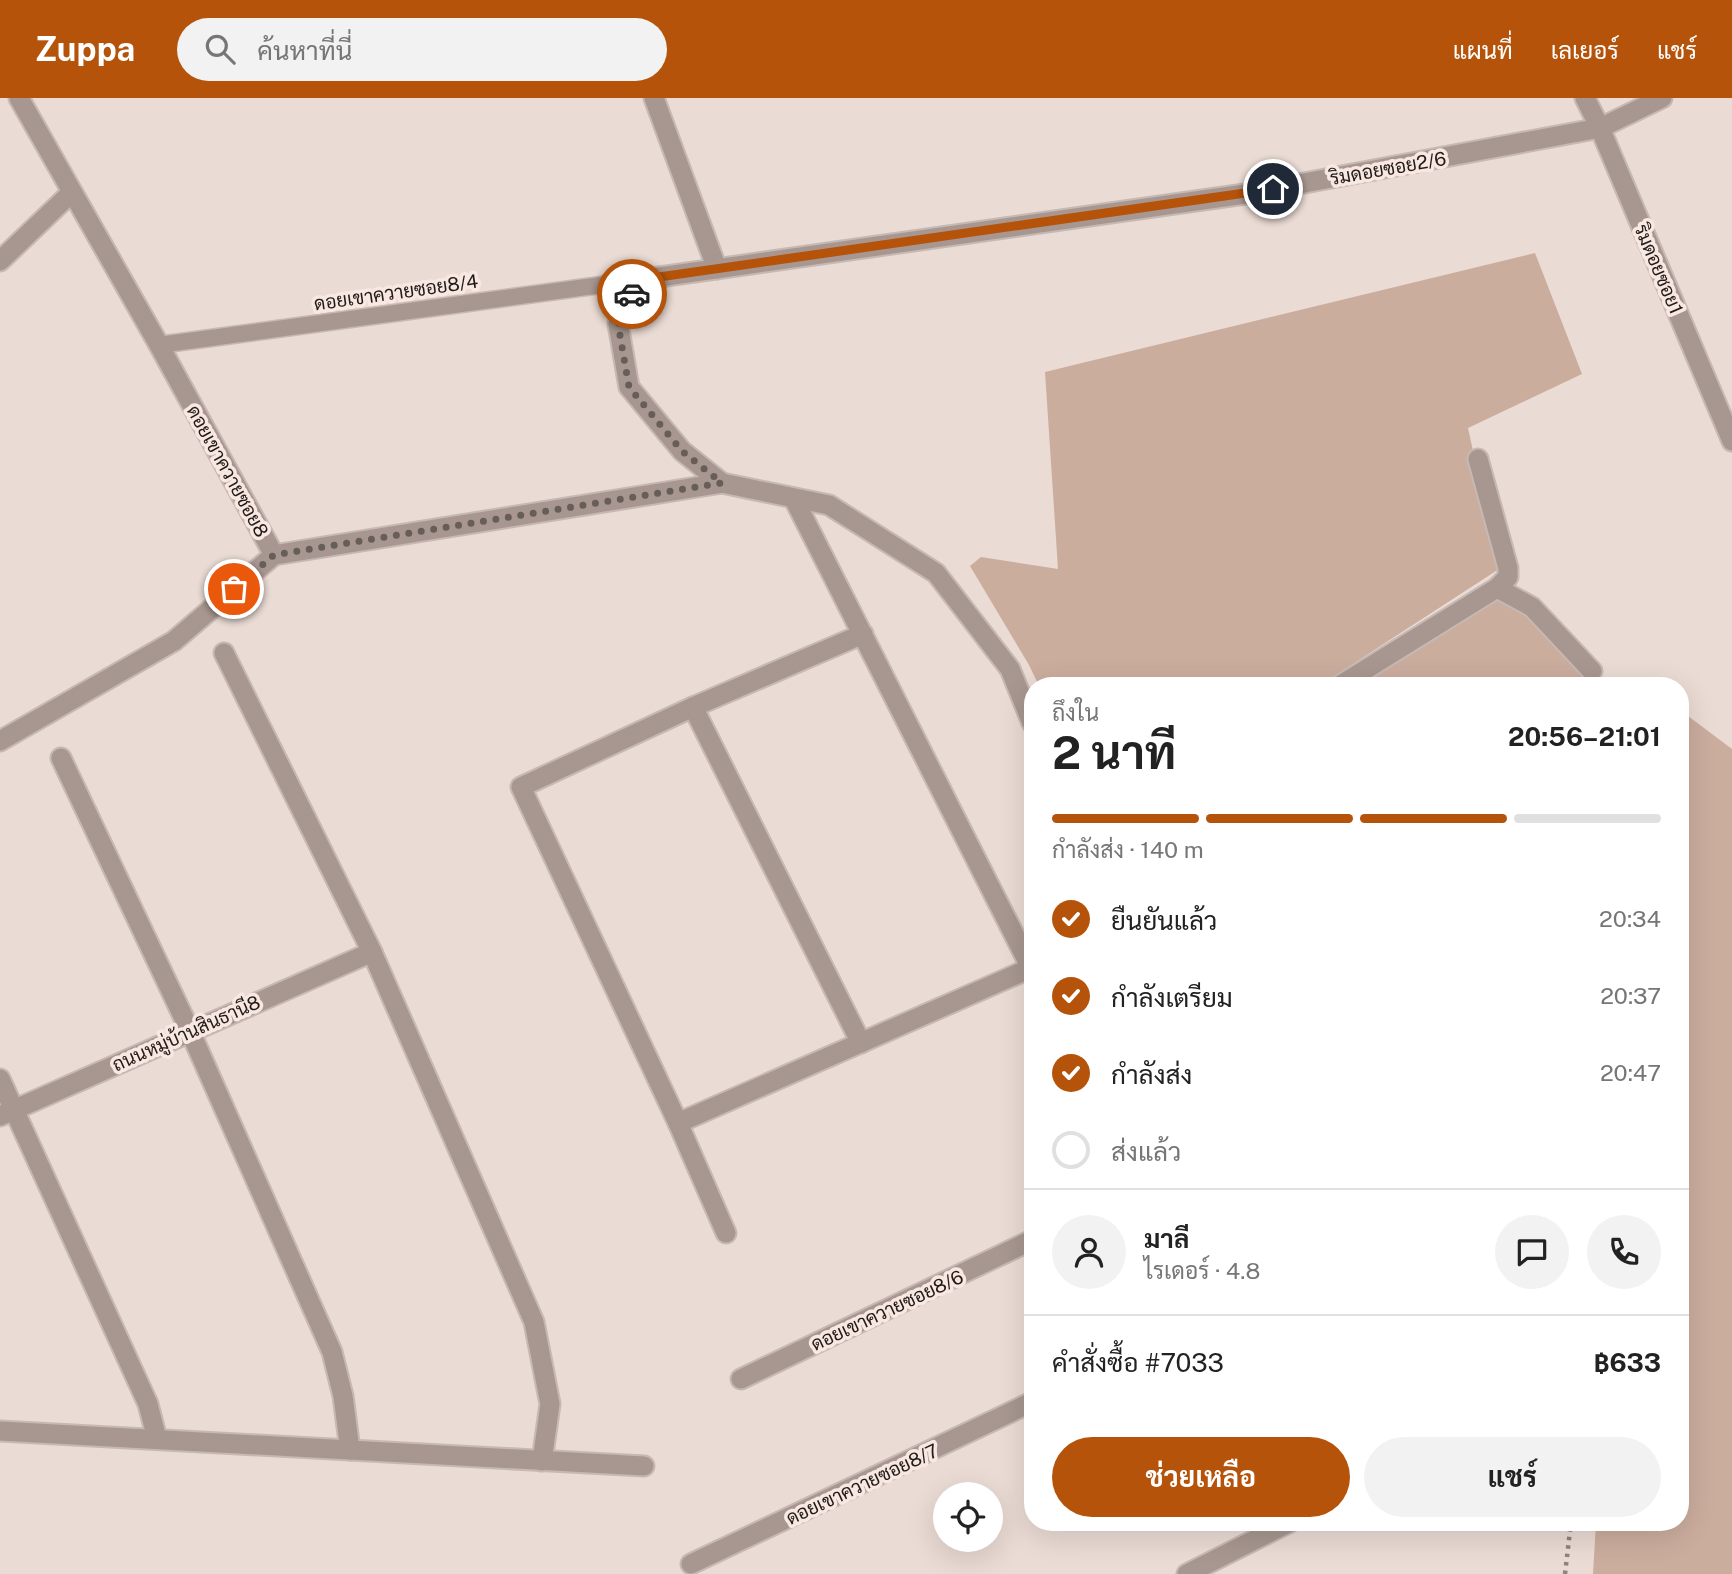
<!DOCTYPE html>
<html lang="th">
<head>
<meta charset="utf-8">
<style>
  body { margin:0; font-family:"Public Sans",Sarabun,sans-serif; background:#f2f2f2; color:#222; height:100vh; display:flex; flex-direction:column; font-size:26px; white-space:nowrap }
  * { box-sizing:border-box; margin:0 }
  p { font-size:23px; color:#767676 }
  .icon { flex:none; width:38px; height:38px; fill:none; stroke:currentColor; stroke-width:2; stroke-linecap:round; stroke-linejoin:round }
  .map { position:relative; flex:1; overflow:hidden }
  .sheet { position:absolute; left:1024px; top:579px; width:665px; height:854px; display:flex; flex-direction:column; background:#fff; border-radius:28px; box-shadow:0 7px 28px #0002 }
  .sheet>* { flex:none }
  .fabs { position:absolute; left:933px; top:1384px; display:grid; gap:14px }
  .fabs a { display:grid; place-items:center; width:70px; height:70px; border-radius:50%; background:#fff; box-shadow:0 7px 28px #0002; font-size:35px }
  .pin { position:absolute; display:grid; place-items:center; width:60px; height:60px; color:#fff; margin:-30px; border:4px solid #fff; border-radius:50%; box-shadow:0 2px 7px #0007 }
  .courier { position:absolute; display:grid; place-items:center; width:70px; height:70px; margin:-35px; border:5px solid #b45309; border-radius:50%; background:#fff; color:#222; box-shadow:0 2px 9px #0007 }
  .headline em { font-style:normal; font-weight:700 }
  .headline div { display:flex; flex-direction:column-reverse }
  .headline { display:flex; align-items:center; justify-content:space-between; height:119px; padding:0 28px }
  h1 { font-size:46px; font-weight:700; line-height:52px }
  .bar { display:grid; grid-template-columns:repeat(4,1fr); gap:10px 7px; align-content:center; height:84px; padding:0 28px }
  .bar i { height:9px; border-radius:5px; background:#e0e0e0 }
  .bar .selected { background:#b45309 }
  .bar p { grid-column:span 4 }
  .line { display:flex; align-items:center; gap:18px; padding:0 28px; border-top:2px solid #e0e0e0 }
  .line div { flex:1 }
  .round { display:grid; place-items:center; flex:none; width:74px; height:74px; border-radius:37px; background:#f2f2f2 }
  ol { padding:0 28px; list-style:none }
  li { display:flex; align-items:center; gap:21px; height:77px }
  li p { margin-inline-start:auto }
  li .icon { padding:7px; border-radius:50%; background:#b45309; color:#fff; stroke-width:4 }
  li:last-child { color:#767676 }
  li i { width:38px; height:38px; border:4px solid #e0e0e0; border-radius:50% }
  .action { display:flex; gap:14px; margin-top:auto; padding:14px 28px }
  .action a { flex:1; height:80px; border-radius:42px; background:#b45309; color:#fff; font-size:28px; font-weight:700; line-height:80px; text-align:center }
  .action a+a { background:#f2f2f2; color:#222 }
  header { display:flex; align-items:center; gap:42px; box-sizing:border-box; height:98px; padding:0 35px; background:#b45309; color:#fff }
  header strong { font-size:33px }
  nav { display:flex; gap:38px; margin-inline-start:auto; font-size:24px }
  .search { width:490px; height:63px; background:#f2f2f2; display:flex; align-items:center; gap:18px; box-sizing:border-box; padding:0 24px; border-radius:38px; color:#767676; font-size:26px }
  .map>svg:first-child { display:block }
  .green { fill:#cbad9e }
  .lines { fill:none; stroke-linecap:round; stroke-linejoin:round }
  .service-casing { stroke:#c6b8b2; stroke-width:19 }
  .minor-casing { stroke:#c6b8b2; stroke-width:23 }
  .path { stroke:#8e837e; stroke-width:4.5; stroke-dasharray:3.5 5; stroke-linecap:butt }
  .service { stroke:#a89790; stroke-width:16 }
  .minor { stroke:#a89790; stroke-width:19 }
  .done { stroke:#675e5a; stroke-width:7; stroke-dasharray:0 12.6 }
  .route { stroke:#b45309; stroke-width:9 }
  .labels { text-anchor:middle; stroke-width:7; stroke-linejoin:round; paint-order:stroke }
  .street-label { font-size:19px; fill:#211b19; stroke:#f8e8e1 }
</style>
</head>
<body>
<header>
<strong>Zuppa</strong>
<div class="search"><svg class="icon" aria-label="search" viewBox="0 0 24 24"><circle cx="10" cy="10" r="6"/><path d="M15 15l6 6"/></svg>ค้นหาที่นี่</div>
<nav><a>แผนที่</a><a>เลเยอร์</a><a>แชร์</a></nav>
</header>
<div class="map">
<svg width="1732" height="1476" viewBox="0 0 1732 1476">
  <rect width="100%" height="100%" fill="#eadbd4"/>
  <g class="green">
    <polygon points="1535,155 1582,276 1468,330 1499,471 1319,588 1039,588 1029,567 970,468 981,459 1058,471 1045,274"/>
    <polygon points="1497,490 1592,573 1598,588 1347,588"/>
    <polygon points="1680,612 1732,651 1732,1476 1593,1476 1596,1425 1680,1424"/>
  </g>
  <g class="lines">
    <defs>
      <polyline id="service" points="159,247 638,182"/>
      <g id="minor">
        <polyline points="19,0 159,247 274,457"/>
        <polyline points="654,0 717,171"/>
        <polyline points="1585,0 1600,30 1732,343"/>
        <polyline points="0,163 71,95"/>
        <polyline points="722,385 682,353 629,289 618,226 638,182 1245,96 1600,30 1662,0"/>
        <polyline points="794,401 1031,870 678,1025 521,689 693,609 863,536"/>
        <polyline points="274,457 722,385 829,407 936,475 1010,571 1032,625"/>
        <polyline points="1497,490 1532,509 1592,573"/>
        <polyline points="224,555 372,854 534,1224 550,1306 542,1363"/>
        <polyline points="1339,588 1497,490 1508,479 1508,470 1478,361"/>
        <polyline points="693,609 861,945"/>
        <polyline points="0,643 174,543 274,457"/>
        <polyline points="61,660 190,933 332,1254 343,1298 350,1352"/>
        <polyline points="0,981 148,1306 157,1341"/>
        <polyline points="0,1018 372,854"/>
        <polyline points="678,1025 726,1135"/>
        <polyline points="741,1281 1032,1142"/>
        <polyline points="0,1333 644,1368"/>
        <polyline points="691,1466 1032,1304"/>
        <polyline points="1187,1476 1290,1424"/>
      </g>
    </defs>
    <use href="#service" class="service-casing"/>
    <use href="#minor" class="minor-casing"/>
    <polyline class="path" points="1565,1476 1571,1424"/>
    <use href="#service" class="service"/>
    <use href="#minor" class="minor"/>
  </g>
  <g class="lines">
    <polyline class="done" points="234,491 274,457 722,385 682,353 629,289 618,226 632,196"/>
    <polyline class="route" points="632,196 638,182 1273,91"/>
  </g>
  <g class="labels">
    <g class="street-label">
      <text transform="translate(1388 70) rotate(-10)" y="7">ริมดอยซอย2/6</text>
      <text transform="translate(1659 171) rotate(67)" y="7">ริมดอยซอย1</text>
      <text transform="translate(396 194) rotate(-8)" y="7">ดอยเขาควายซอย8/4</text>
      <text transform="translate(228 373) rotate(61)" y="7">ดอยเขาควายซอย8</text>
      <text transform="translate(186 935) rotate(-24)" y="7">ถนนหมู่บ้านสินธานี8</text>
      <text transform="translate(887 1212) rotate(-25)" y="7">ดอยเขาควายซอย8/6</text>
      <text transform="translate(862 1386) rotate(-25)" y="7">ดอยเขาควายซอย8/7</text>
    </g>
  </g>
</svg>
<div class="fabs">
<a><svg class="icon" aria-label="locate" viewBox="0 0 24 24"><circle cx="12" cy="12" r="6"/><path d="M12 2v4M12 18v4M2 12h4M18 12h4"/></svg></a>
</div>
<div class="pin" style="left:234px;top:491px;background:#ea580c"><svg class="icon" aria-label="bag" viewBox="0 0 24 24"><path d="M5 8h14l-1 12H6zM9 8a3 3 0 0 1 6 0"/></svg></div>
<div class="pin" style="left:1273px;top:91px;background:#1f2937"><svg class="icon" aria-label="home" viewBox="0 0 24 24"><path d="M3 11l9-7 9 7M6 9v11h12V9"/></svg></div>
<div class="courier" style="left:632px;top:196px"><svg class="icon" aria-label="car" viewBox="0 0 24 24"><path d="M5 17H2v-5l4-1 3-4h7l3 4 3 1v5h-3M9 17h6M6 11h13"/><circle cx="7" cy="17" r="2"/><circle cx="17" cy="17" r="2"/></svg></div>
<section class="sheet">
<div class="headline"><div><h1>2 นาที</h1><p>ถึงใน</p></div><em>20:56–21:01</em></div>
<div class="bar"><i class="selected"></i><i class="selected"></i><i class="selected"></i><i></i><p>กำลังส่ง · 140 m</p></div>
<ol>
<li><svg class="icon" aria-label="check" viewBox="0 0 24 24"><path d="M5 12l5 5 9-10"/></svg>ยืนยันแล้ว<p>20:34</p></li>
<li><svg class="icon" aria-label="check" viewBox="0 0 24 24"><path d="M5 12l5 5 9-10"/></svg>กำลังเตรียม<p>20:37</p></li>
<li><svg class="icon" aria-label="check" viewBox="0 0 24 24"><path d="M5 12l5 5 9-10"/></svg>กำลังส่ง<p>20:47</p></li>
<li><i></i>ส่งแล้ว</li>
</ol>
<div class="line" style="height:126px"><a class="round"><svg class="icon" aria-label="person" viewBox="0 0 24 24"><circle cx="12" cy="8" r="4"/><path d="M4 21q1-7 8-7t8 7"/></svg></a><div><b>มาลี</b><p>ไรเดอร์ · 4.8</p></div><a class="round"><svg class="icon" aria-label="chat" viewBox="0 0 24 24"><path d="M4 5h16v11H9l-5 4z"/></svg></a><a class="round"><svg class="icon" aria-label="phone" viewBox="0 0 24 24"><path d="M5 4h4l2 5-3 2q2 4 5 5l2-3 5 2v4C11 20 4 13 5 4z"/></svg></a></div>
<div class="line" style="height:91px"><div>คำสั่งซื้อ #7033</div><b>฿633</b></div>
<div class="action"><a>ช่วยเหลือ</a><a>แชร์</a></div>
</section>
</div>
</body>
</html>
